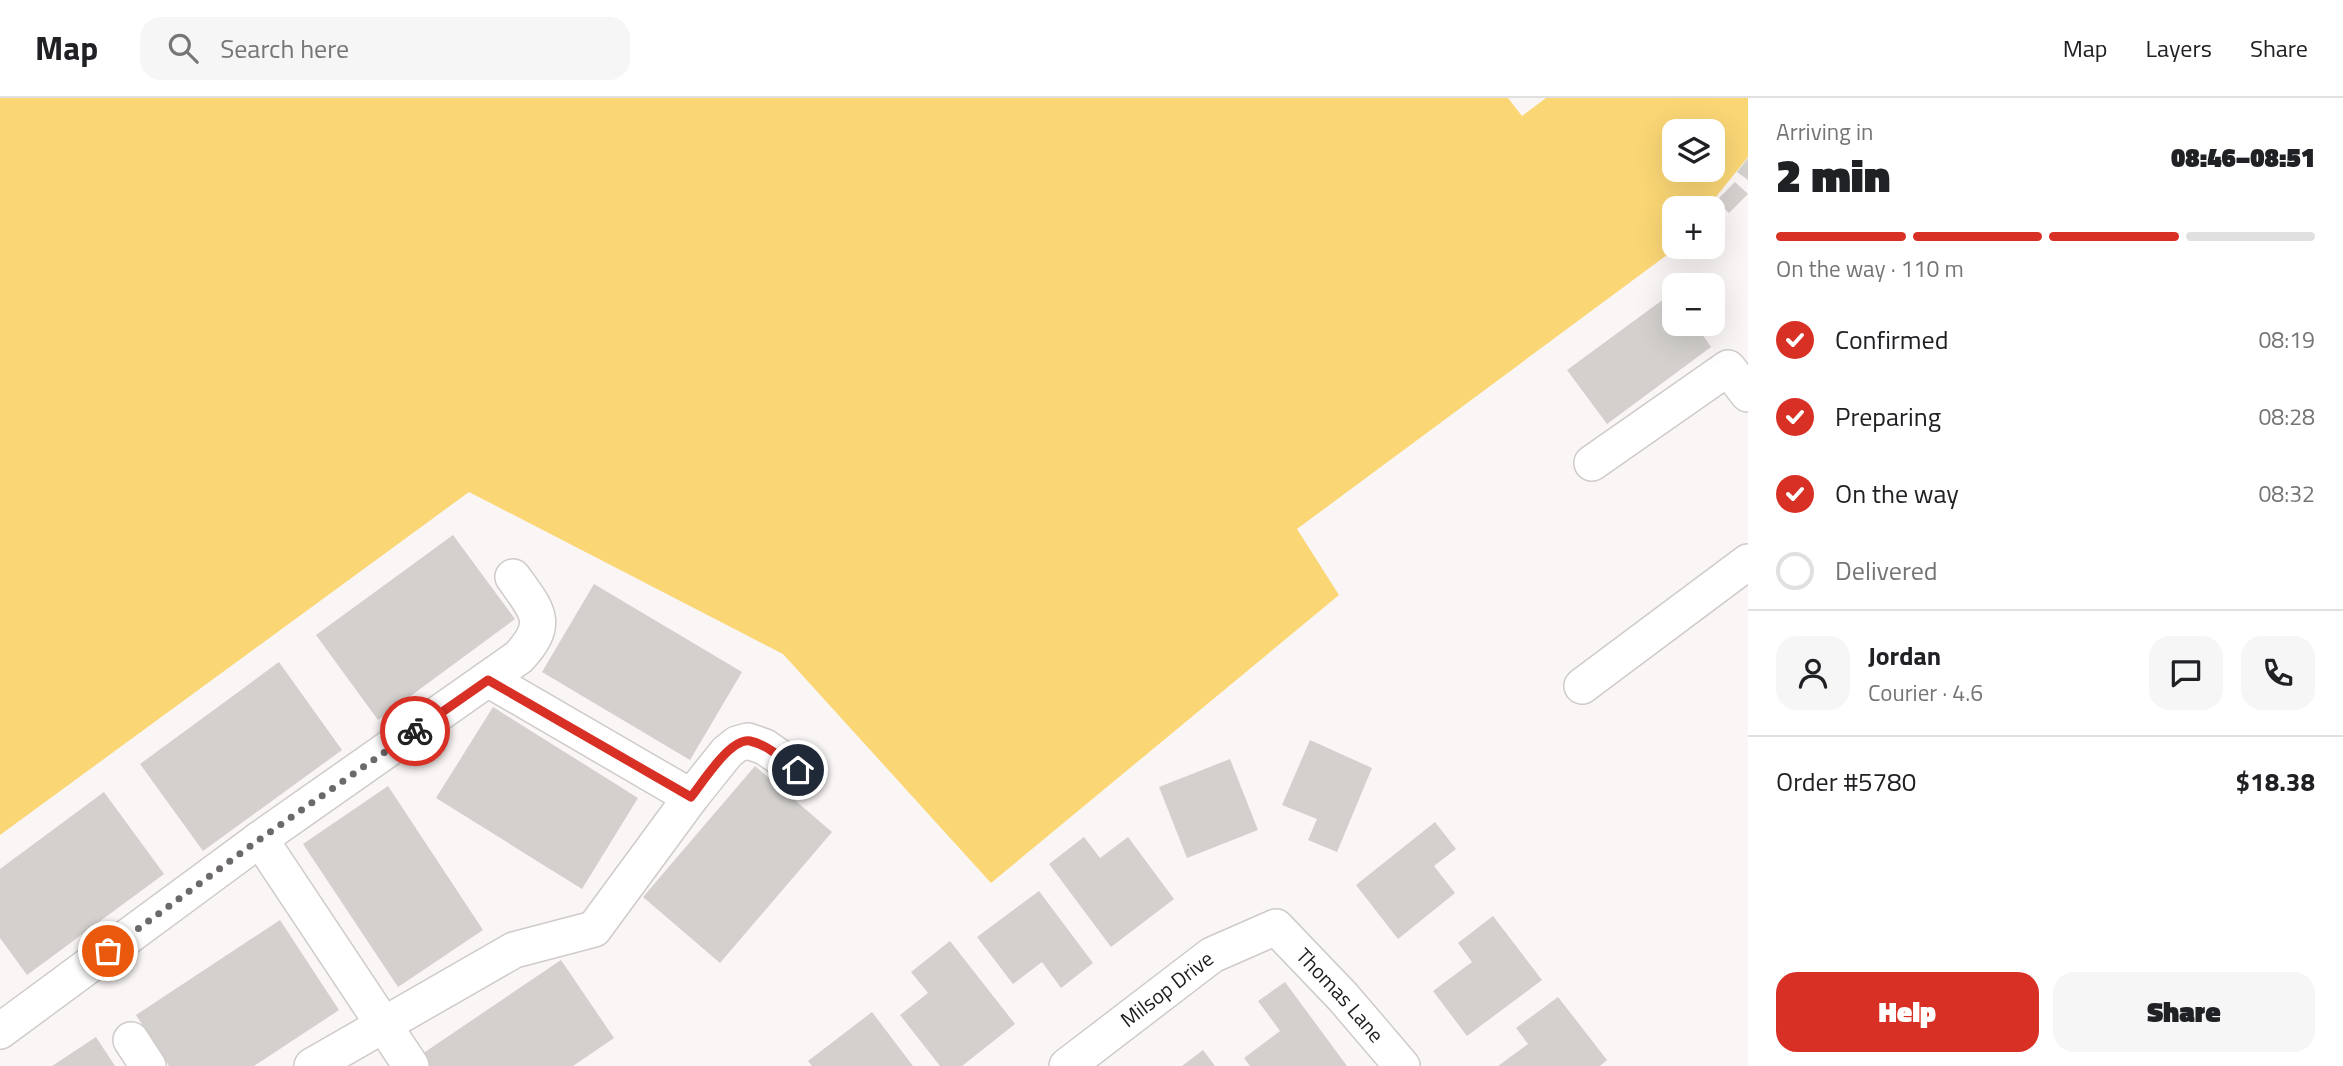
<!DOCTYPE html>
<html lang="en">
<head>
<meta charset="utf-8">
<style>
  body { margin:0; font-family:"Titillium Web",sans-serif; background:#f6f6f6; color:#202124; height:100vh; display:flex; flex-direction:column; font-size:26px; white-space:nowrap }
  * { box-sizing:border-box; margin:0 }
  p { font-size:23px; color:#757577 }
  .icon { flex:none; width:38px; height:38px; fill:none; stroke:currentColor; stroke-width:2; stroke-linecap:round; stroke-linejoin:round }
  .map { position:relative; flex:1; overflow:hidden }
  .drawer { display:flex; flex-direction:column; background:#fff; width:595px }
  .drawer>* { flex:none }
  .fabs { position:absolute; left:1662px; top:21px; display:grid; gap:14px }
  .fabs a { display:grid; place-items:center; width:63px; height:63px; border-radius:14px; background:#fff; box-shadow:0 7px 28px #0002; font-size:35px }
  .pin { position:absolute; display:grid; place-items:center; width:60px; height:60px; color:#fff; margin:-30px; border:4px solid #fff; border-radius:50%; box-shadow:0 2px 7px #0007 }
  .courier { position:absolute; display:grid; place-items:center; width:70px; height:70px; margin:-35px; border:5px solid #d93025; border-radius:50%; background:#fff; color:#222; box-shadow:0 2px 9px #0007 }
  .headline em { font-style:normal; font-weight:800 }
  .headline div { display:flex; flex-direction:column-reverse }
  .headline { display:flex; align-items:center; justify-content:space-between; height:119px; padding:0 28px }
  h1 { font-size:46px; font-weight:800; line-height:52px }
  .bar { display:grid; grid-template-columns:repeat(4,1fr); gap:10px 7px; align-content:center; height:84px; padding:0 28px }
  .bar i { height:9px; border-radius:5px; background:#e0e0e0 }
  .bar .current { background:#d93025 }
  .bar p { grid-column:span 4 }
  .line { display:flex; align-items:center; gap:18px; padding:0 28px; border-top:2px solid #e0e0e0 }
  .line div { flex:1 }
  .round { display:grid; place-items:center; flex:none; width:74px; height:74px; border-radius:21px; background:#f6f6f6 }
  ol { padding:0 28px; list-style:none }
  li { display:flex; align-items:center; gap:21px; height:77px }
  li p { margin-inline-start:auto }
  li .icon { padding:7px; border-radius:50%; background:#d93025; color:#fff; stroke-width:4 }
  li:last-child { color:#757577 }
  li i { width:38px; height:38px; border:4px solid #e0e0e0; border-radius:50% }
  .action { display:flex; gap:14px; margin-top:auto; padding:14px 28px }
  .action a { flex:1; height:80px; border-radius:21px; background:#d93025; color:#fff; font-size:28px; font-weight:800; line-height:80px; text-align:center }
  .action a+a { background:#f6f6f6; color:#202124 }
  header { display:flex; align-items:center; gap:42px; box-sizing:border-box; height:98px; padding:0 35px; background:#fff; border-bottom:2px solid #e0e0e0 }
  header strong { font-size:33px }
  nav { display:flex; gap:38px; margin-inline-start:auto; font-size:24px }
  .search { width:490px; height:63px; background:#f6f6f6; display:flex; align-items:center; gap:18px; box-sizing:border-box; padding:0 24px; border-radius:21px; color:#757577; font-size:26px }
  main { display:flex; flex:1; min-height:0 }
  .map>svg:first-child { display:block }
  .green { fill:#fad675; fill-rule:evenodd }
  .building { fill:#d3d0cd }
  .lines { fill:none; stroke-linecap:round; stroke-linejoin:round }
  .minor-casing { stroke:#cfcbc9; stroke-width:38 }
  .minor { stroke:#fff; stroke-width:35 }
  .done { stroke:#6c6969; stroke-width:7; stroke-dasharray:0 12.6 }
  .route { stroke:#d93025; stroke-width:9 }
  .labels { text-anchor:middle; stroke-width:5; stroke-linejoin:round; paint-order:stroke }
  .street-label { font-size:21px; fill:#1f1d1d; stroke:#faf6f5 }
</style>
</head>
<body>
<header>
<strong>Map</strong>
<div class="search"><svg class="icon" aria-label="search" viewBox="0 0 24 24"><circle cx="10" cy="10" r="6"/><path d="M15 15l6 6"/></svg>Search here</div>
<nav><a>Map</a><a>Layers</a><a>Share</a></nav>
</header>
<main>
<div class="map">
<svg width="1748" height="968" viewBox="0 0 1748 968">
  <rect width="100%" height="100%" fill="#faf6f5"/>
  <path class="green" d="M0 0H1508L1522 18 1546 0H1748V59L1707 110H1675V149L1671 154 1297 431 1339 497 991 785 783 556 469 394 0 737ZM1675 33H1713V72H1675Z"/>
  <g class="building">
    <polygon points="1748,60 1748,82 1737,74"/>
    <polygon points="1735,84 1748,96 1729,115 1716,103"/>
    <polygon points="1672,195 1675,199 1675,226 1695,226 1711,249 1607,326 1567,272"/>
    <polygon points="453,437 515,521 378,622 316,537"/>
    <polygon points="594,486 742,574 690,662 542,574"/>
    <polygon points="279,564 342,652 203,753 140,666"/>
    <polygon points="493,609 638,700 582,791 436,700"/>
    <polygon points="1310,642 1372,670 1337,754 1308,742 1317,721 1282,707"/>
    <polygon points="1230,661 1258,732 1187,760 1159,689"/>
    <polygon points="755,668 832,734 720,865 643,799"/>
    <polygon points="388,688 483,832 398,889 303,746"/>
    <polygon points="104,694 164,776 27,877 0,840 0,771"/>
    <polygon points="1435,724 1456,751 1434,768 1455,795 1398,841 1356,787"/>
    <polygon points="1084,739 1100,760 1128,739 1174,801 1111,849 1049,766"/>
    <polygon points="1039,793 1093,865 1061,890 1042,864 1013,886 977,839"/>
    <polygon points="1493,818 1542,882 1467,938 1433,893 1472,864 1458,845"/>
    <polygon points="280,822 339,912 254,968 169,968 136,917"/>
    <polygon points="950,843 1015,926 962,968 940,968 900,917 928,895 911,874"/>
    <polygon points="561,862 614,940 573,968 430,968 422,956"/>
    <polygon points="1285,884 1347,968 1250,968 1244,960 1280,933 1258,903"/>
    <polygon points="1558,899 1607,962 1600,968 1498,968 1528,946 1516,930"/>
    <polygon points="872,914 913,968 812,968 808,963"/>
    <polygon points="96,939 115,968 52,968"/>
    <polygon points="1203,952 1215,968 1182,968"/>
  </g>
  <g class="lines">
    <defs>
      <g id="minor">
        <polyline points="1592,365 1728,270 1748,296"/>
        <polyline points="488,581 691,699"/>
        <polyline points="1582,588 1748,464"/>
        <polyline points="260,741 411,968"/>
        <path d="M0 933 260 741 519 559C551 524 537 513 513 479"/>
        <polyline points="131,942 148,968"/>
        <polyline points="312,968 514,852 594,831 691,699 727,654 737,646 748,643 765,649 798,672"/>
        <path id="s1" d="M1067 968 1212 857 1276 829 1343 899 1402 968"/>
      </g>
    </defs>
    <use href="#minor" class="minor-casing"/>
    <use href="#minor" class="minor"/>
  </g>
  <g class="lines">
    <polyline class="done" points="108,853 260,741 415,633"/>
    <path class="route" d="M415 633 488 582 691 699C703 684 730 640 750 643 768 647 784 662 798 672"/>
  </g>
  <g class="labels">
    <g class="street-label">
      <text dy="7" stroke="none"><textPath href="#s1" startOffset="126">Milsop Drive</textPath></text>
      <text dy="7" stroke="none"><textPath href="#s1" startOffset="346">Thomas Lane</textPath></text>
    </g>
  </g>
</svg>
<div class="fabs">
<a><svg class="icon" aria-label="layers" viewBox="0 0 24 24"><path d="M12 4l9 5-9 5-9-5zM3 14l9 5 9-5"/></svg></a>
<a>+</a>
<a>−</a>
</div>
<div class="pin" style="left:108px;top:853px;background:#ea580c"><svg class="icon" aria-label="bag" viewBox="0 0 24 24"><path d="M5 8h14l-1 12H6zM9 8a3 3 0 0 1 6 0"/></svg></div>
<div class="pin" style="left:798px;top:672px;background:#1f2937"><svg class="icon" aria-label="home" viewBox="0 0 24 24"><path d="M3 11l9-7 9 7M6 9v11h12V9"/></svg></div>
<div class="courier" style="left:415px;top:633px"><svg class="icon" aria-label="bike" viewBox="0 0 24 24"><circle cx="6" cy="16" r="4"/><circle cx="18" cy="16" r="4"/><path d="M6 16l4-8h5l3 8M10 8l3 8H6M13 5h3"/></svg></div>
</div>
<section class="drawer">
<div class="headline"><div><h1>2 min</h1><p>Arriving in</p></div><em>08:46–08:51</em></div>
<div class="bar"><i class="current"></i><i class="current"></i><i class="current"></i><i></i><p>On the way · 110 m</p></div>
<ol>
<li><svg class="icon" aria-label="check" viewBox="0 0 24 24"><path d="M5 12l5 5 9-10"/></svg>Confirmed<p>08:19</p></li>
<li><svg class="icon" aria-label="check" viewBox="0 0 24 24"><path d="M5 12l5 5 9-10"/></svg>Preparing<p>08:28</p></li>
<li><svg class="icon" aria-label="check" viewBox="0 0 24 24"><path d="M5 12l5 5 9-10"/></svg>On the way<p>08:32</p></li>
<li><i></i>Delivered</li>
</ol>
<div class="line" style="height:126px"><a class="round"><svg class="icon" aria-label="person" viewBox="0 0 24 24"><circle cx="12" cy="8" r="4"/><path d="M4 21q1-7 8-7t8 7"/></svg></a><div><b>Jordan</b><p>Courier · 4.6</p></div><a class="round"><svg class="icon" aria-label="chat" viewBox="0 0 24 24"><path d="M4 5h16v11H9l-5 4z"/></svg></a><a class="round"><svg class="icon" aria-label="phone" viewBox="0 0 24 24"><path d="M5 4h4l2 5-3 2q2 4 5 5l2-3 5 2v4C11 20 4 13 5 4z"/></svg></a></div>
<div class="line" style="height:91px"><div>Order #5780</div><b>$18.38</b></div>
<div class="action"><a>Help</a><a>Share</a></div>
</section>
</main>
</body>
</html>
